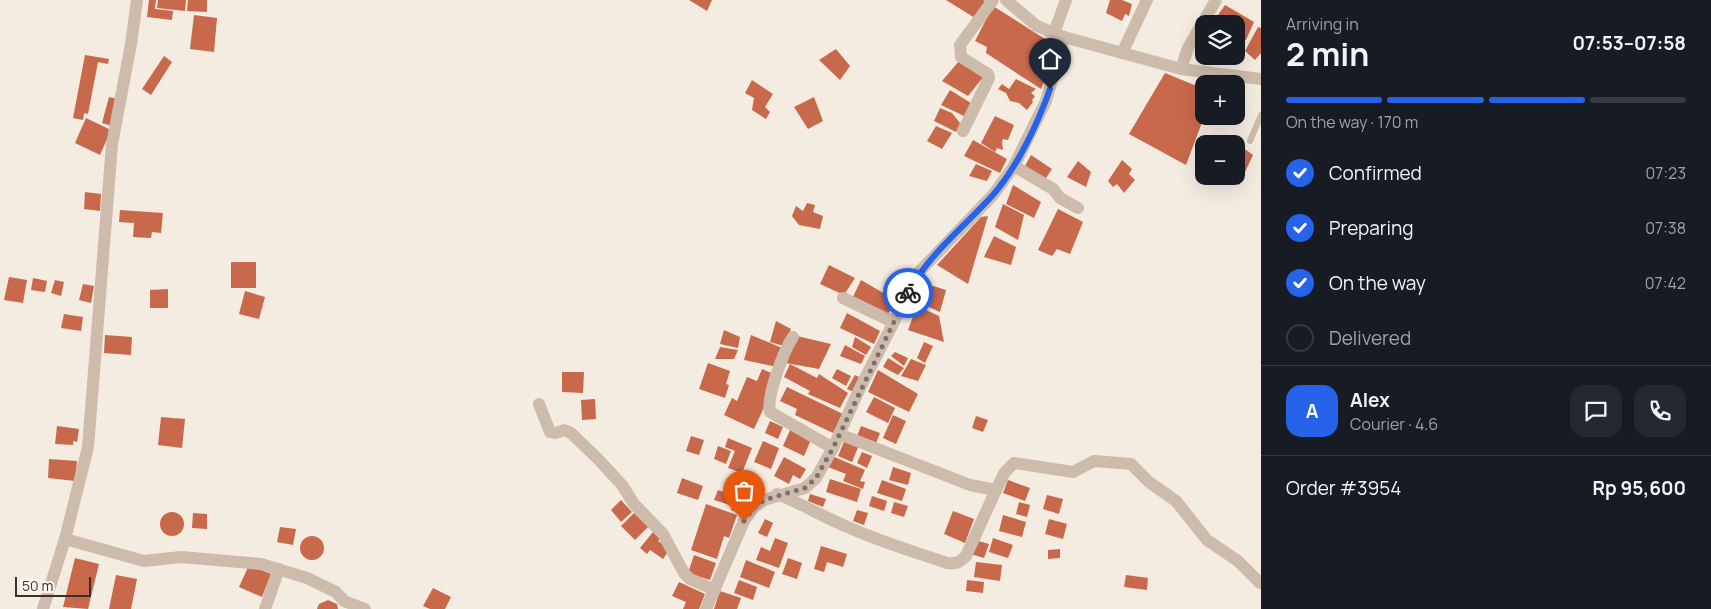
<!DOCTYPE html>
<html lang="en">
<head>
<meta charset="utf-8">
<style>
  body { margin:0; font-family:Manrope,sans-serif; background:#242831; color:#f1f3f6; height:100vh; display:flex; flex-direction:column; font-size:19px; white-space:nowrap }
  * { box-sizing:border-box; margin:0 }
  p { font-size:16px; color:#9ea1a6 }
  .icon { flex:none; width:28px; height:28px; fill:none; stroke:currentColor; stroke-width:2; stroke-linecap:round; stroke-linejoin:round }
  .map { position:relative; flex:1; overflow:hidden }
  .drawer { display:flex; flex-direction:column; background:#171b24; width:450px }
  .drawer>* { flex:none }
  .fabs { position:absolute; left:1195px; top:15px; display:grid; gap:10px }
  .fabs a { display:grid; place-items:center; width:50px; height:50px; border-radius:10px; background:#171b24; box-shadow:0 5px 20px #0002; font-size:25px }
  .scale { position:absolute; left:15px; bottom:12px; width:76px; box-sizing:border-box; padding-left:5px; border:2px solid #3b302b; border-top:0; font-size:14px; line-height:18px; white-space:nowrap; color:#3b302b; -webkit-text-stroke:4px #fbf5ee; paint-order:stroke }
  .pin { position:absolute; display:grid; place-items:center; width:42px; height:42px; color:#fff; margin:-51px -21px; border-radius:50% 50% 50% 0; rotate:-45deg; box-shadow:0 0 5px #0007 }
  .pin .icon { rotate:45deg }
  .courier { position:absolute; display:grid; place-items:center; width:50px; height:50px; margin:-25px; border:4px solid #2563eb; border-radius:50%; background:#fff; color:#222; box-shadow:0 1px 6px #0007 }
  .headline em { font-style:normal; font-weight:700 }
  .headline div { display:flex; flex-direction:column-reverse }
  .headline { display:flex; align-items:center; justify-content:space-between; height:85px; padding:0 25px }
  h1 { font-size:32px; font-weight:700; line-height:38px }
  .bar { display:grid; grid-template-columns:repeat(4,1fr); gap:8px 5px; align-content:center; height:60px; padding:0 25px }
  .bar i { height:6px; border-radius:4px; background:#363941 }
  .bar .selected { background:#2563eb }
  .bar p { grid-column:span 4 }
  .line { display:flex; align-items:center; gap:12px; padding:0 25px; border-top:1px solid #363941 }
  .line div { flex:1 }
  .round { display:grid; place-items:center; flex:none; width:52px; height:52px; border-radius:15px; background:#242831 }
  ol { padding:0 25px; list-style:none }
  li { display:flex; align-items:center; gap:15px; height:55px }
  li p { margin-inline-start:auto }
  li .icon { padding:5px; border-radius:50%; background:#2563eb; color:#fff; stroke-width:4 }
  li:last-child { color:#9ea1a6 }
  li i { width:28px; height:28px; border:2px solid #363941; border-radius:50% }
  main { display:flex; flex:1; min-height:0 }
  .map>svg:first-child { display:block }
  .building { fill:#c8694b }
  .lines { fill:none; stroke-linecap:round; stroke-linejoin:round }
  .lane { stroke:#cdbbac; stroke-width:6 }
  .street { stroke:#cdbbac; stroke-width:12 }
  .done { stroke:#7c716b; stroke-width:5; stroke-dasharray:0 9 }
  .route { stroke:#2563eb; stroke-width:6 }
</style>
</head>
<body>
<main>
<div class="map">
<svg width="1261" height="609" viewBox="0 0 1261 609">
  <rect width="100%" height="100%" fill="#f4ebe1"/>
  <g class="building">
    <polygon points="149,0 156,0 155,9 173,11 172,20 147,17"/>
    <polygon points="158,0 186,0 185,11 157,8"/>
    <polygon points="188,0 207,0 207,12 187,11"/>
    <polygon points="689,0 712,0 707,11"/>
    <polygon points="946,0 983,0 986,2 975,18"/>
    <polygon points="1110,0 1122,0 1132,4 1129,16 1125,14 1122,21 1106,13"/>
    <polygon points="1225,5 1254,22 1246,40 1236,35 1236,24 1226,24 1216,18"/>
    <polygon points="993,6 1053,44 1044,58 1053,62 1041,89 986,53 987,47 975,41"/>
    <polygon points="194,15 217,18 214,52 190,49"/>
    <polygon points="1258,27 1261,28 1261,53 1255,60 1245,51"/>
    <polygon points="836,49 850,66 840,80 819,60"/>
    <polygon points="85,55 109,59 108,64 98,62 88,114 84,113 83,120 73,118"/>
    <polygon points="164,56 172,62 151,95 142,89"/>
    <polygon points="960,60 985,75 968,96 942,81"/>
    <polygon points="1165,73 1204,89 1204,117 1186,165 1129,134"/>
    <polygon points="1016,79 1036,89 1031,93 1035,96 1032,100 1033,102 1027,110 1019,103 1010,101 1006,93 998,89 1002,84 1009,89"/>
    <polygon points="752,80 773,94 765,107 770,112 766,119 752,110 754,98 745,93"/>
    <polygon points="950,90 971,103 964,116 941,105"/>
    <polygon points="109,97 118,99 112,126 102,123"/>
    <polygon points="814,97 823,121 808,129 794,107"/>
    <polygon points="940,108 952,113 960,123 956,132 934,121"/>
    <polygon points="995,116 1014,125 1008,140 1003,139 1002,142 1003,150 997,148 995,152 981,143"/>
    <polygon points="86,118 111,130 100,155 75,143"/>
    <polygon points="936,126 952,133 942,149 927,141"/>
    <polygon points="1228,137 1253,155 1239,185 1224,176 1236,176 1236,144 1224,144"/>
    <polygon points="973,140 1007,159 1000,173 964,156"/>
    <polygon points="1031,155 1052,169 1044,181 1024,168"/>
    <polygon points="1122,160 1132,169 1129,174 1135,180 1124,193 1117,184 1113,187 1108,181"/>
    <polygon points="1078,161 1091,172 1086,187 1067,177"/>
    <polygon points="976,164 992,171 987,181 969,176"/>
    <polygon points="1013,185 1041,202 1034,218 1006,204"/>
    <polygon points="85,192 101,194 100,211 84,209"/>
    <polygon points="807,203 815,205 813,212 823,216 820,229 799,225 792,216 796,206 803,211"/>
    <polygon points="1003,204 1024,215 1018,240 995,227"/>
    <polygon points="1058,209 1083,222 1070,254 1057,249 1052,256 1038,250"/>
    <polygon points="120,210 163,213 161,233 152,232 151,238 133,237 134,223 119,222"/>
    <polygon points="988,216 968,284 937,265 981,217"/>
    <polygon points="994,236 1016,247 1011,265 984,257"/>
    <rect x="231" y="262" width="25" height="26"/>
    <polygon points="829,265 855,278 844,295 820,284"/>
    <polygon points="9,277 27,280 23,303 4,300"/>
    <polygon points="33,278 47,281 45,292 31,290"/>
    <polygon points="55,280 64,282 61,296 51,293"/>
    <polygon points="861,280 897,301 887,315 852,299"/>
    <polygon points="83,284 94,286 91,303 79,300"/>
    <polygon points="927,284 946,290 940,312 920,303"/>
    <polygon points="168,289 168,308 150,308 150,290"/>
    <polygon points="245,291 265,297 259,319 239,314"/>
    <polygon points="917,306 939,316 944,342 908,330"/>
    <polygon points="847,313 880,331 874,344 840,328"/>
    <polygon points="64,314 83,317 81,331 61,328"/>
    <polygon points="776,321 791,329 784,346 770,342"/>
    <polygon points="724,330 740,337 738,348 720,344"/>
    <polygon points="105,335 132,337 131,355 104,353"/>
    <polygon points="751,335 782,348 777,367 744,360"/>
    <polygon points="797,336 831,344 819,369 786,363"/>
    <polygon points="855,337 871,347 866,355 852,347"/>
    <polygon points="924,342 933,346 925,363 917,358"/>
    <polygon points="845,345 865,356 861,364 840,356"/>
    <polygon points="720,347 738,350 734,359 715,359"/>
    <polygon points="895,352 908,358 904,366 891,356"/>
    <polygon points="888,358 904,368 898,375 883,367"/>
    <polygon points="911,359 926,365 918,381 901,376"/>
    <polygon points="708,363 730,371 726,384 729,385 725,398 699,389"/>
    <polygon points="790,364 817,378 819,374 848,393 840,408 808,394 810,391 784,377"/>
    <polygon points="762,369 776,375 767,401 754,429 724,415 732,398 737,401 747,377 757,381"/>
    <polygon points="837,369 851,376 846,386 832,378"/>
    <polygon points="878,370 918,394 909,412 868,392"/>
    <polygon points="562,372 584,372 583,393 562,392"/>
    <polygon points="855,375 863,379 856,393 847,389"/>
    <polygon points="787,387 843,414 833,433 795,415 797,409 780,401"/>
    <polygon points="874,397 895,408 888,423 866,412"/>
    <polygon points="595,399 596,419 582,420 581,400"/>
    <polygon points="893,415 906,421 896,444 883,438"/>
    <polygon points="976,416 988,420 983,432 972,428"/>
    <polygon points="161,417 185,419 182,448 158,445"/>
    <polygon points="770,421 783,427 778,439 765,433"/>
    <polygon points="57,426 79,429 77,442 73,441 73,445 55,444"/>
    <polygon points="861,426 880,433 875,446 856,439"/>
    <polygon points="791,428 812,437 804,456 783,446"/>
    <polygon points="691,436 704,440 699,455 686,451"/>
    <polygon points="728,438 752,448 742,473 728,468 735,451 725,447"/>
    <polygon points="845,439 859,445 852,462 838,456"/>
    <polygon points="763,441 779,448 771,469 754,462"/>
    <polygon points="718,446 731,451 726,464 714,459"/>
    <polygon points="862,452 872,456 867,468 857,463"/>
    <polygon points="832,456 865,470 860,481 865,482 863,489 843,481 846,474 828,467"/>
    <polygon points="784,457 806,469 800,479 793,475 789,484 774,476"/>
    <polygon points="49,459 77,461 75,481 48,478"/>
    <polygon points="893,467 911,473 908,485 889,480"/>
    <polygon points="731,476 752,483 747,497 726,489"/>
    <polygon points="682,478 703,486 698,500 677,493"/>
    <polygon points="830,479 861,489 857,502 826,492"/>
    <polygon points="882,480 906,489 902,501 877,493"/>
    <polygon points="1008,480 1030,488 1025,501 1003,493"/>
    <polygon points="718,490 733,496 730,505 714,500"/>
    <polygon points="810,494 826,499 823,507 808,501"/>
    <polygon points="1047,495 1063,499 1059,514 1043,509"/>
    <polygon points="736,496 747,500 742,514 731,510"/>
    <polygon points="872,496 887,501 884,511 869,506"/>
    <polygon points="621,500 632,512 621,522 611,510"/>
    <polygon points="894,502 908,506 904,517 891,513"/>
    <polygon points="1019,502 1030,505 1027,517 1016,514"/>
    <polygon points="706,504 737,515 729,538 724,536 717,559 691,550"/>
    <polygon points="857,510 868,513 864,525 853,521"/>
    <polygon points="953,511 974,519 965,543 944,534"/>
    <circle cx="172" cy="524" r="12"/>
    <polygon points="193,513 207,514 207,529 192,528"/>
    <polygon points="634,513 648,527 635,540 621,526"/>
    <polygon points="1003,515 1026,522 1022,537 999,531"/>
    <polygon points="765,519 773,523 767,537 758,533"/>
    <polygon points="1049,519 1067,524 1063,539 1045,534"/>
    <polygon points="280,527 296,529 293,545 277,542"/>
    <polygon points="653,532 661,538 658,541 670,549 663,559 650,550 647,554 640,548"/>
    <circle cx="312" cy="548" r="12"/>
    <polygon points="775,538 788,543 779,568 756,560 761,547 770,551"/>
    <polygon points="993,538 1013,545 1008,558 989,552"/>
    <polygon points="975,540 989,544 984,558 971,554"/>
    <polygon points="821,546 847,554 843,567 827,562 824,572 814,569"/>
    <polygon points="1060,549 1060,558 1048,559 1048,550"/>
    <polygon points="694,555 716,563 710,580 688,573"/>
    <polygon points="75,558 99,564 88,609 63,607"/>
    <polygon points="788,558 802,563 797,579 782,574"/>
    <polygon points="746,560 775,572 769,588 740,577"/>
    <polygon points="976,562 1002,565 1000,581 974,577"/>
    <polygon points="249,565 271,574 262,597 239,587"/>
    <polygon points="116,575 137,579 131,609 109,609"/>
    <polygon points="1126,575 1148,578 1147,590 1124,587"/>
    <polygon points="739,580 757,587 753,600 734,593"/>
    <polygon points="967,580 984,582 983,593 966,591"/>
    <polygon points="679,582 705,594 699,609 683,609 686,602 672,596"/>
    <polygon points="433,588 451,597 445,609 430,609 423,606"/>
    <polygon points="720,591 741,598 737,609 714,609"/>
    <polygon points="328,600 337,604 338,609 317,609 319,604"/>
  </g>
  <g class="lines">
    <polyline class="lane" points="1250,141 1261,115"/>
    <g class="street">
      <polyline points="1006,0 1037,26 1064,37 1181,69 1261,79"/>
      <polyline points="1054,33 1066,0"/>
      <polyline points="1122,53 1147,0"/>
      <polyline points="1181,69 1188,48 1216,0"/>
      <polyline points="963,131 989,78 988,74 961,57 960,45 993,0"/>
      <polyline points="1014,166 1053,189 1060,198 1078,208"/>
      <polyline points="843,298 893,322"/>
      <path d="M793 337C784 350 766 397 770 412L833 448"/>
      <polyline points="539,404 550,432 556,433 564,430 571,433 598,459 622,485 634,504 663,534 684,573 690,579 715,590"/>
      <polyline points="839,434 970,485 996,490 1005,472 1014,463 1073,472 1094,461 1131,464 1149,482 1176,501 1207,540 1238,561 1260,583"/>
      <path d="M777 494C803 504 825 518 850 528 881 542 915 552 947 563 957 564 960 562 966 556L996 490"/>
      <polyline points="65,539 144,561 181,557 261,564 307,578 336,592 344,601 365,609"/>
      <polyline points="43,609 65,539 88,447 112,144 131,44 137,0"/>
      <polyline points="265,609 279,569"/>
      <polyline points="706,609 744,521 753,508 764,500 805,488 816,478 833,448 859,390 920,271 993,195 1014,166 1046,101 1064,37"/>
    </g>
  </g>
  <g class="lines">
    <polyline class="done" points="744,521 753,508 764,500 805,488 816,478 833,448 908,293"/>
    <path class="route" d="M908 293C928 255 964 227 992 196 1017 168 1038 123 1050 89"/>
  </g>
</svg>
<div class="fabs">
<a><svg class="icon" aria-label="layers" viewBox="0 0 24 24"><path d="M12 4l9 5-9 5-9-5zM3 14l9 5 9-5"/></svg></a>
<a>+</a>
<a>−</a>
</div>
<div class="scale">50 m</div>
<div class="pin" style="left:744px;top:521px;background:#ea580c"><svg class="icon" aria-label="bag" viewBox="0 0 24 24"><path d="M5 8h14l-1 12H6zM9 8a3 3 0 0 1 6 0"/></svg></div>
<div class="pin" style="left:1050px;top:89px;background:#1f2937"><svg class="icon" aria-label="home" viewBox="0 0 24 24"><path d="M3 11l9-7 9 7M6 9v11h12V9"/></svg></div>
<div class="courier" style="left:908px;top:293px"><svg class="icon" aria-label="bike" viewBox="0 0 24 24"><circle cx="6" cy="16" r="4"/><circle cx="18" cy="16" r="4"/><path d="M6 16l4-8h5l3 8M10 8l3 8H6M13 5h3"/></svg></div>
</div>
<section class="drawer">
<div class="headline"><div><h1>2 min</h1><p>Arriving in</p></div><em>07:53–07:58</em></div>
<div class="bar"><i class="selected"></i><i class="selected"></i><i class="selected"></i><i></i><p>On the way · 170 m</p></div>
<ol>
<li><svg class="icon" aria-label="check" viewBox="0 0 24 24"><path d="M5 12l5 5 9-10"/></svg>Confirmed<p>07:23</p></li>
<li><svg class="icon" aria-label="check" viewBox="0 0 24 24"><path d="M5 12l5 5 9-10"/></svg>Preparing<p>07:38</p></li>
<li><svg class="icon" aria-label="check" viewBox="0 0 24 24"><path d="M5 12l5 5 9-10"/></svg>On the way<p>07:42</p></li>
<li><i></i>Delivered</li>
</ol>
<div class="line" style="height:90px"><b class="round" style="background:#2563eb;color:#fff">A</b><div><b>Alex</b><p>Courier · 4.6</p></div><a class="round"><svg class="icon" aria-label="chat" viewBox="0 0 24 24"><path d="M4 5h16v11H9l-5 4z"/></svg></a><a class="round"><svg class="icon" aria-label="phone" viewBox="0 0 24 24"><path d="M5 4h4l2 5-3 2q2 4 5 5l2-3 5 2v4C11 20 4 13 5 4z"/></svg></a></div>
<div class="line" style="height:65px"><div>Order #3954</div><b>Rp 95,600</b></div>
</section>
</main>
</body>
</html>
